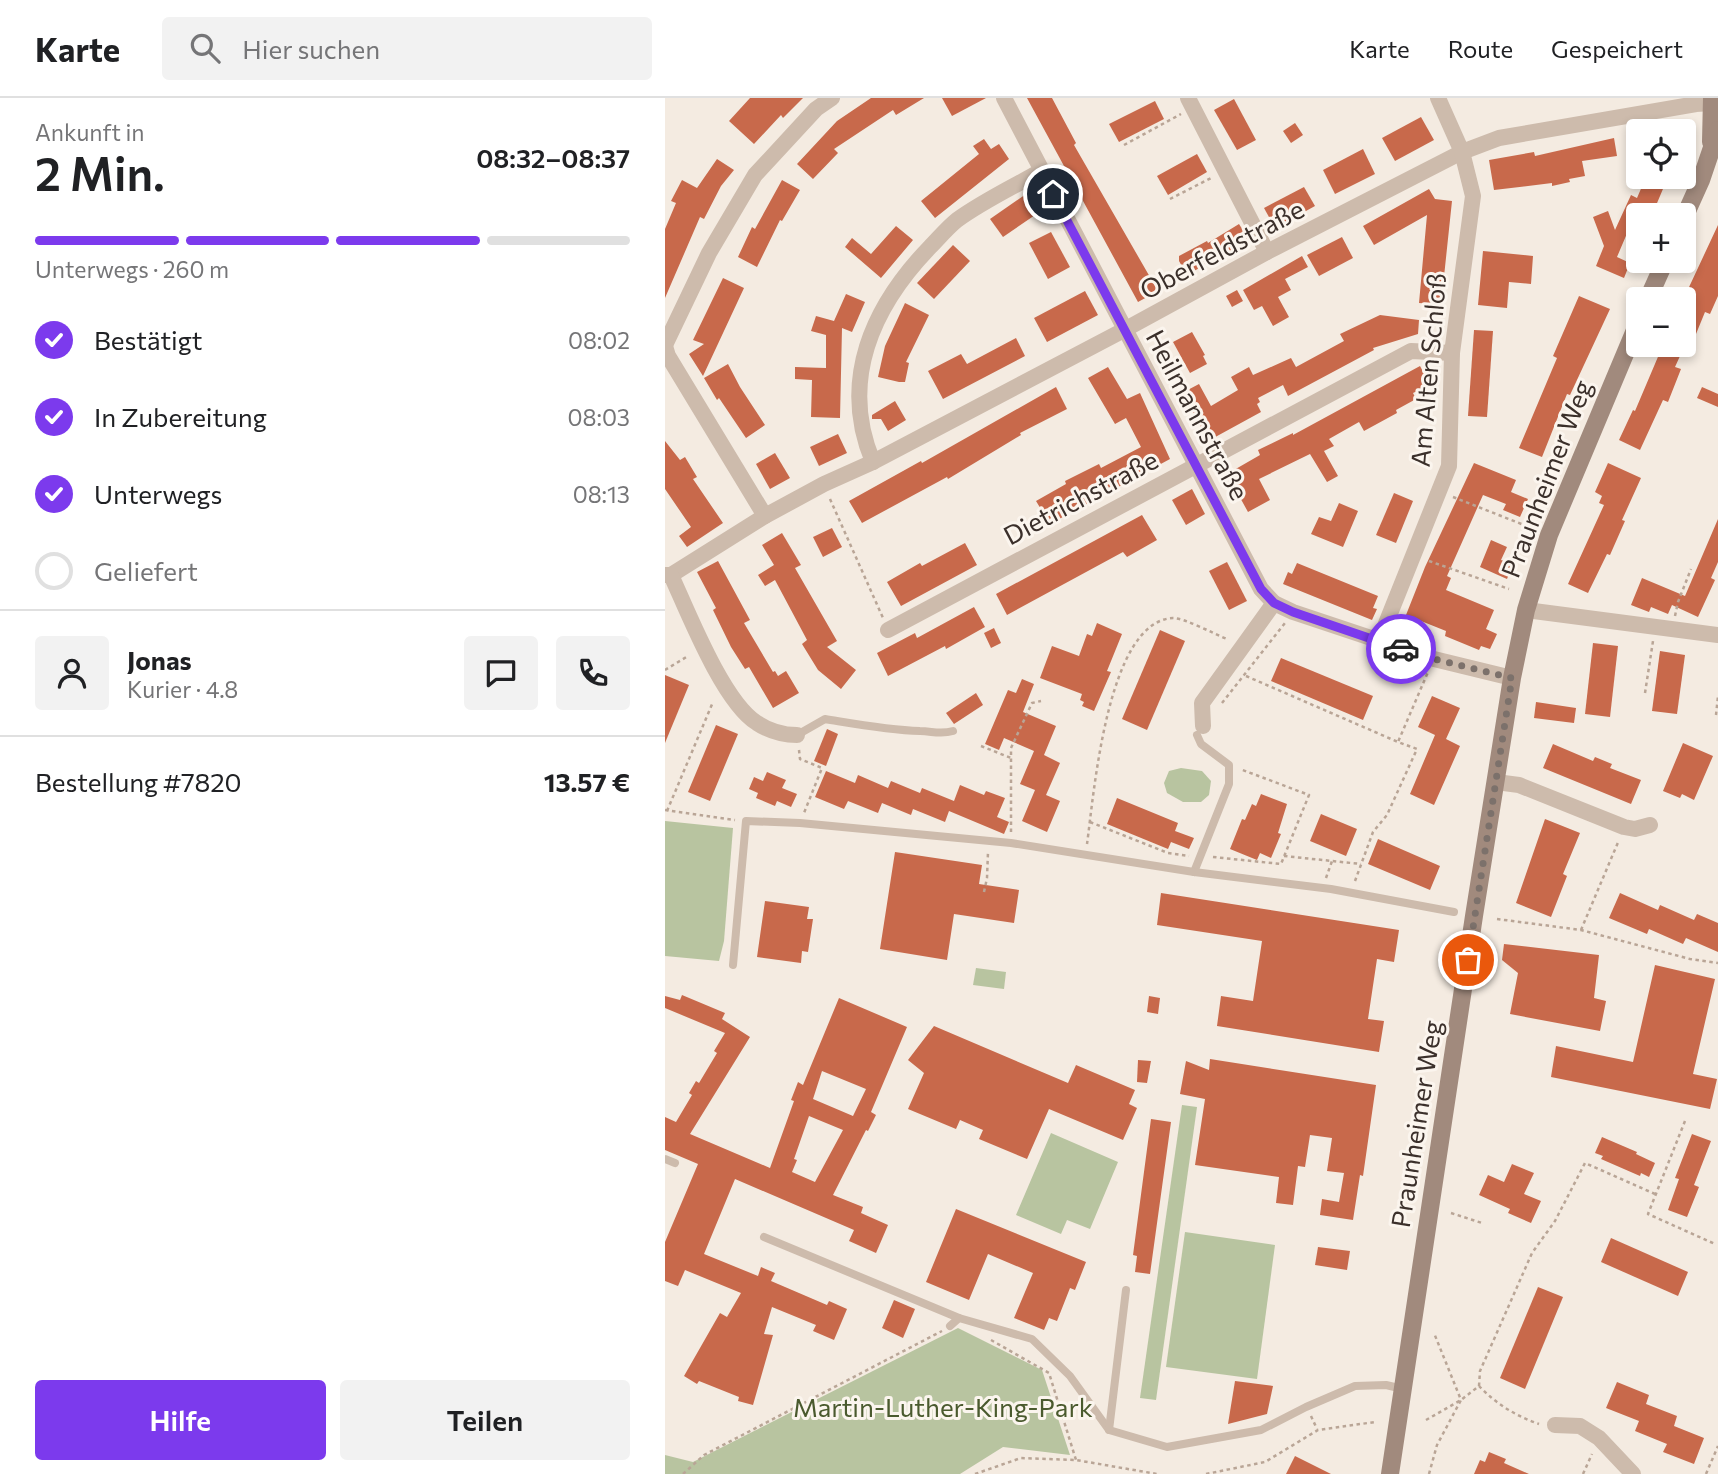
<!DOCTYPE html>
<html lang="de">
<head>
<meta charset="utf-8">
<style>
  body { margin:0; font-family:Commissioner,sans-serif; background:#f2f2f2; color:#202124; height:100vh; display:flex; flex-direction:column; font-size:26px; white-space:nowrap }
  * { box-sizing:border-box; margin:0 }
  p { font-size:23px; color:#757577 }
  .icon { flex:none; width:38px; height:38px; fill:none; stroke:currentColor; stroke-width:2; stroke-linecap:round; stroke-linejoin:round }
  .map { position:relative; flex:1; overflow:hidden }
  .side { display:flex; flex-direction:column; background:#fff; width:665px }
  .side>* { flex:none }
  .buttons { position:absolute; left:961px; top:21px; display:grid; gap:14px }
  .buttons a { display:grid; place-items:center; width:70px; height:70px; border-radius:7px; background:#fff; box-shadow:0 4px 10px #0003; font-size:35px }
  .pin { position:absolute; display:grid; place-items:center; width:60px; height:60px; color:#fff; margin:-30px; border:4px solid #fff; border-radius:50%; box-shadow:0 2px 7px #0007 }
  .courier { position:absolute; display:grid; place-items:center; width:70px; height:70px; margin:-35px; border:5px solid #7c3aed; border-radius:50%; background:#fff; color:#222; box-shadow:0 2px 9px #0007 }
  .overview em { font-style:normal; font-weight:600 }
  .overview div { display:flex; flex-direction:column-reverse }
  .overview { display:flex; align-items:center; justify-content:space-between; height:119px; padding:0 35px }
  h1 { font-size:46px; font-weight:600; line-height:52px }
  .bar { display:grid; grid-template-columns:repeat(4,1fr); gap:10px 7px; align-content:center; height:84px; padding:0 35px }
  .bar i { height:9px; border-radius:5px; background:#e0e0e0 }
  .bar .selected { background:#7c3aed }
  .bar p { grid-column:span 4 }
  .line { display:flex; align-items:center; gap:18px; padding:0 35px; border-top:2px solid #e0e0e0 }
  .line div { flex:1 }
  .round { display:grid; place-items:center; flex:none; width:74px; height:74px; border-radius:7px; background:#f2f2f2 }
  ol { padding:0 35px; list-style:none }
  li { display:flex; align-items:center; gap:21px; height:77px }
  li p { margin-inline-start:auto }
  li .icon { padding:7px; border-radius:50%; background:#7c3aed; color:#fff; stroke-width:4 }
  li:last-child { color:#757577 }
  li i { width:38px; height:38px; border:4px solid #e0e0e0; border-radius:50% }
  .cta { display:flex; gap:14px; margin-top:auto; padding:14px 35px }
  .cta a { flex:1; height:80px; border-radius:7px; background:#7c3aed; color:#fff; font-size:28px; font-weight:600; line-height:80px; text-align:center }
  .cta a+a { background:#f2f2f2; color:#202124 }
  header { display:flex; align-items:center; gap:42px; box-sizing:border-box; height:98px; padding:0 35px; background:#fff; border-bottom:2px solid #e0e0e0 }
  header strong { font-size:33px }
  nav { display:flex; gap:38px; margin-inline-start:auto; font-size:24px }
  .search { width:490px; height:63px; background:#f2f2f2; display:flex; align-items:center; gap:18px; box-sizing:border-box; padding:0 24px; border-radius:7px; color:#757577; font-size:26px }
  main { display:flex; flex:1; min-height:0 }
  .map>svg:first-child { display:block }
  .green { fill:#b8c4a0 }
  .building { fill:#c8694b; fill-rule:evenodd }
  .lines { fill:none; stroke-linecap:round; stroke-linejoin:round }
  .path { stroke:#b9a596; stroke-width:2.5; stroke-dasharray:3.5 3.5; stroke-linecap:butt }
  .service { stroke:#cdbbac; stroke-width:8 }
  .minor { stroke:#cdbbac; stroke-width:16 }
  .secondary { stroke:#a18a7d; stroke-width:18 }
  .done { stroke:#7c716b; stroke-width:7; stroke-dasharray:0 12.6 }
  .route { stroke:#7c3aed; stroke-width:9 }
  .labels { text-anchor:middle; stroke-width:6; stroke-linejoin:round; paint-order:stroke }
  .street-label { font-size:26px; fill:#3b302b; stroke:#fbf5ee }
  .park-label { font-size:26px; fill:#4a5a2e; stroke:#fbf5ee }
</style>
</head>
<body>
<header>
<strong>Karte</strong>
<div class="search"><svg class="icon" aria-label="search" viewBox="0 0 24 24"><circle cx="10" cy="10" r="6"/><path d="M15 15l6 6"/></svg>Hier suchen</div>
<nav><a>Karte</a><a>Route</a><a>Gespeichert</a></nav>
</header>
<main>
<section class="side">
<div class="overview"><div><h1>2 Min.</h1><p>Ankunft in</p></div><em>08:32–08:37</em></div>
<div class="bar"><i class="selected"></i><i class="selected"></i><i class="selected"></i><i></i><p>Unterwegs · 260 m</p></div>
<ol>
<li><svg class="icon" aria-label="check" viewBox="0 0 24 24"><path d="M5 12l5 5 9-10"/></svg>Bestätigt<p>08:02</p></li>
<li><svg class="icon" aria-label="check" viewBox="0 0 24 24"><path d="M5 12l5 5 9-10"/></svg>In Zubereitung<p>08:03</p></li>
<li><svg class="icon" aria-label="check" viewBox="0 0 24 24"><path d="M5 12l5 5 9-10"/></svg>Unterwegs<p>08:13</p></li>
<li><i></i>Geliefert</li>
</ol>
<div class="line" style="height:126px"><a class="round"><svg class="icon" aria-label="person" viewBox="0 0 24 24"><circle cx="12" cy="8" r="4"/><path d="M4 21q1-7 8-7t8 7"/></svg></a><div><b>Jonas</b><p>Kurier · 4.8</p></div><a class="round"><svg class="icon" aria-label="chat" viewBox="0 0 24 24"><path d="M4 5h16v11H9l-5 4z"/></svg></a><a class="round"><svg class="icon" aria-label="phone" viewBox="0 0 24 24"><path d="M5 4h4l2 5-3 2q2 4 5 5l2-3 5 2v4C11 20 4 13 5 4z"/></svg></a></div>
<div class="line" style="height:91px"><div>Bestellung #7820</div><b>13.57 €</b></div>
<div class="cta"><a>Hilfe</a><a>Teilen</a></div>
</section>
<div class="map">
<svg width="1053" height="1376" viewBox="0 0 1053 1376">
  <rect width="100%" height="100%" fill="#f4ebe1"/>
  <g class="green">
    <polygon points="516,670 537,673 546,683 544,697 536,704 518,704 502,695 499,685 504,673"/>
    <polygon points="0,723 68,730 59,843 54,863 0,858"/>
    <polygon points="311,870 341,874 339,891 308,887"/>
    <polygon points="517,1007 532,1009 491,1302 475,1300"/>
    <polygon points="386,1035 453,1064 425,1131 402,1122 396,1136 351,1117"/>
    <polygon points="520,1134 610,1147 592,1281 501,1269"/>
    <polygon points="293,1230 377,1272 405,1357 338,1349 295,1376 0,1376 0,1357 28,1364"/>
  </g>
  <g class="building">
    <polygon points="85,0 138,0 118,20 116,17 89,46 64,23"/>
    <polygon points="206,0 259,0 231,17 228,12 169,51 173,55 148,81 132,66 172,23"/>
    <polygon points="277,0 321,0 287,18"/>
    <polygon points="362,0 387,0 411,45 409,47 493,193 473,204"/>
    <polygon points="569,1 591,42 572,52 549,12"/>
    <polygon points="490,3 499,21 454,44 444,26"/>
    <polygon points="756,19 769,42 730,63 717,40"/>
    <polygon points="630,25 638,37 626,45 618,33"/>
    <polygon points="949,40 952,58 917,63 920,78 904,81 905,84 887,88 887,85 829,92 824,62 869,54 870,58"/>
    <polygon points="319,41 326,51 334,46 344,61 270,120 256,103 314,56 308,48"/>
    <polygon points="698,51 710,76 670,96 658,72"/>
    <polygon points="532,56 542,74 503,97 492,78"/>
    <polygon points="52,61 69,72 56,88 39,121 35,119 0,200 0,131 11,105 6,103 17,82 32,90"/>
    <polygon points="981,79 1003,79 987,117 973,117 973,130 966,126 952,159 965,165 959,180 931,168 939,148 928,119 943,113 950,132 966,97 972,100"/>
    <polygon points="117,82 135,92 117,123 115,122 92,169 73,159 87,129 90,131"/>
    <polygon points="639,89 650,108 610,130 599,110"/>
    <polygon points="764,91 770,101 787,103 776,207 754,205 762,117 709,147 698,128"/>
    <polygon points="364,94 376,113 338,139 325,121"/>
    <polygon points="574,126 584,142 522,177 514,163 514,158 542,143 543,145"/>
    <polygon points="1053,127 1053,198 1045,216 1040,214 1031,236 1018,231 1018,202"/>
    <polygon points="231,128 248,142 216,180 180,149 187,140 206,156"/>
    <polygon points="386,134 405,169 383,181 364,145"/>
    <polygon points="677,139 688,160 654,178 642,157"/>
    <polygon points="288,147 305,163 269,201 252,185"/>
    <polygon points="818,153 868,158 866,186 844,184 842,210 813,207"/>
    <polygon points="637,158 643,169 620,181 626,192 613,199 624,219 608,228 597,208 589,212 578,192"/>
    <polygon points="58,180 79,190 38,278 24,256 39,246 28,242"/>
    <polygon points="572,192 578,203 567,209 561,198"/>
    <polygon points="420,193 433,217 382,244 369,220"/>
    <polygon points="181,196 200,204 187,234 177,230 175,320 146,319 147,282 130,281 130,269 161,270 161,237 146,233 151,218 169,223"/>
    <polygon points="914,198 945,211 905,297 902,296 877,359 854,350 892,260 888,258"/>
    <polygon points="240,205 264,217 241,264 244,265 240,284 234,284 213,279 220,248"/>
    <polygon points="715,217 754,222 753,236 708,250 709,252 623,298 618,287 593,300 595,304 592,306 596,314 543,343 517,295 534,286 546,308 573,292 566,279 584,269 588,277 626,260 631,269 679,243 675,236"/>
    <polygon points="809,232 828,233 822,319 803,318"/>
    <polygon points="527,234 540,257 538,258 542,266 525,275 508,244"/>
    <polygon points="351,240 360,258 278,301 263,273 296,256 302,266"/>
    <polygon points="998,247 1020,247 1010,269 1016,271 1003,304 998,302 975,352 954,342 968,312 970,313"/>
    <polygon points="63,266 75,289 100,327 81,340 54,300 52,302 39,280"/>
    <polygon points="755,268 765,287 748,295 751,301 731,312 732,315 699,333 694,324 664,341 669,348 659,353 673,378 662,384 645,356 594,381 605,402 583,414 562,376 595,357 593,352 628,335 628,337"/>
    <polygon points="443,269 462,301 475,295 505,361 385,426 371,403 401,386 400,383 434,366 436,370 476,349 461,320 450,326 423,280"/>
    <polygon points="391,289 402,311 355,335 356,337 283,381 282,379 197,425 184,403 256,363 257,365"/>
    <polygon points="1037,289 1053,296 1053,309 1032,300"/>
    <polygon points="230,303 241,322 223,333 216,321 207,321 207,317"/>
    <polygon points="173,336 182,355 154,368 145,349"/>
    <polygon points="0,343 15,362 20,359 32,379 28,381 58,425 22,449 14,438 26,429 0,391"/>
    <polygon points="110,355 125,380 105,391 91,366"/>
    <polygon points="809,365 851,382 846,394 863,401 855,419 838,412 841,406 818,397 782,478 786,480 781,492 829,512 821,531 832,536 825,551 816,548 814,552 780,538 781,533 741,517 760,469"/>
    <polygon points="943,365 976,380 957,422 960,423 945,457 942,456 923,495 903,486 939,407 934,405 937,398 930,394"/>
    <polygon points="527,391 540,416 521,427 507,402"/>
    <polygon points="729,395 748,403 731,445 711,437"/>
    <polygon points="674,405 693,413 678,449 646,436 654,419 666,423"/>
    <polygon points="477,417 492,442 462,459 458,454 342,517 331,496"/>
    <polygon points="1053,421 1053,464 1046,480 1050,482 1033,519 1007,507 1003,516 986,509 984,514 966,507 977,480 1020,498"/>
    <polygon points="167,430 177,449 158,459 148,439"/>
    <polygon points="117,435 136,467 130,470 172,543 162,549 191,572 176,591 153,572 137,546 142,542 110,482 100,488 93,477 109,467 97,447"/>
    <polygon points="826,442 842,449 836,462 848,466 842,481 815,469"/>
    <polygon points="300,445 312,467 236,508 222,484 255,465 257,468"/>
    <polygon points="53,463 85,522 79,525 108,574 110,573 113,578 121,573 134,595 108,610 84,569 80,571 66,549 48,512 51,510 32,474"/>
    <polygon points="562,464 582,503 564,512 544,473"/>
    <polygon points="632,465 713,498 708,510 712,511 707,522 618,486 623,474 627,476"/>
    <polygon points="309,509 320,529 281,551 280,548 223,578 212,555 250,535 252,540"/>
    <polygon points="432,525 457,536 442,573 446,574 429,613 417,608 419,604 415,602 417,596 375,580 387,548 414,558 422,536 427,538"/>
    <polygon points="329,530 336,545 326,550 319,535"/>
    <polygon points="495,532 520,543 482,632 457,621"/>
    <polygon points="928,545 953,548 945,619 920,616"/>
    <polygon points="995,553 1020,557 1012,616 987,613"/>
    <polygon points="616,560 708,598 698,622 606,583"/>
    <polygon points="0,577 24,587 0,645"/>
    <polygon points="357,581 369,586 358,614 391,628 379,657 395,665 381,697 395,703 382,734 357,723 370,692 355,686 369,653 339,640 334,652 320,646 343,592 351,595"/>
    <polygon points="311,595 318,607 289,626 281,615"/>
    <polygon points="767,598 795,610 781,641 795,648 769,707 745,696 770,637 753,629"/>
    <polygon points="871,604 911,610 909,625 869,620"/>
    <polygon points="51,627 73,636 45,703 23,694"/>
    <polygon points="162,631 173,636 161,668 149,663"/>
    <polygon points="1018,645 1048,658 1029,702 1017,696 1015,700 998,693"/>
    <polygon points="888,646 928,663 930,659 947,666 945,670 976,682 966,706 878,670"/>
    <polygon points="161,673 190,685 193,677 223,690 226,683 255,695 257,690 289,703 295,687 319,697 321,693 340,700 332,719 344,724 339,736 284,713 280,724 248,711 246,717 217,705 213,715 183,703 179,711 150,699"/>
    <polygon points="102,674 121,682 117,690 132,696 126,709 112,703 110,708 91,700 93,695 84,691 89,679 98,683"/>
    <polygon points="596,696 622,706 613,735 616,736 606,760 595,755 592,762 565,751 577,721 580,722 587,706 591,708"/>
    <polygon points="452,700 513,725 510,733 529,740 524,751 506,744 503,751 442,726"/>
    <polygon points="656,716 692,731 681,758 645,743"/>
    <polygon points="880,721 915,735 898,776 902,778 886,819 851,805"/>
    <polygon points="713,741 775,768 765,792 703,766"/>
    <polygon points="230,754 317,767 314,786 354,792 349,825 289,816 282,862 215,851"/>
    <polygon points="496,795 734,832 729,864 712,861 703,921 719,923 714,954 552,928 556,898 588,903 597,843 492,827"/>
    <polygon points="955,795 993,812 995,807 1029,822 1032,816 1053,825 1053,854 1021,840 1018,846 984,831 982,836 944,820"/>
    <polygon points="100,803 144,809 142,821 148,821 143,854 137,853 136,865 92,859"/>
    <polygon points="839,846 934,857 929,900 941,903 935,933 845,916 853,875 837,862"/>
    <polygon points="990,867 1050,881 1028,976 1052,981 1045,1011 886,979 891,948 968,964"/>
    <path d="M17 897 60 915 57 921 85 939 25 1036 105 1070 129 1003 126 1002 133 984 138 987 174 900 242 929 206 1014 211 1017 203 1033 201 1032 168 1097 198 1109 196 1115 223 1127 211 1155 184 1143 189 1132 70 1081 39 1156 93 1178 96 1169 110 1175 106 1183 162 1207 164 1203 182 1211 169 1242 148 1233 151 1227 107 1209 99 1236 108 1237 88 1307 73 1303 74 1299 34 1283 32 1286 19 1278 55 1215 62 1219 76 1195 20 1172 13 1188 0 1183V1144L33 1066 0 1052V1019L11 1024 27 997 24 995 31 983 34 985 52 955 49 953 60 935 0 910V898L15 902ZM157 973 201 991 188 1018 148 1001ZM144 1018 178 1032 150 1084 127 1074 132 1062 129 1061Z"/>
    <polygon points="484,898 495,900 493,916 482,914"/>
    <polygon points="269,928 403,985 411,967 470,992 464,1006 472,1010 458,1042 384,1011 362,1061 314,1041 318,1032 295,1022 291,1031 243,1011 259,975 243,962"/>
    <polygon points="545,961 711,987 698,1078 695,1077 688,1122 655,1117 657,1101 674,1104 679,1075 662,1073 667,1040 645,1037 640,1069 633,1068 628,1107 611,1105 614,1079 530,1067 540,1001 515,996 521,963 544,972"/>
    <polygon points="473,962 486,963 482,985 472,984"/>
    <polygon points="486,1021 506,1024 485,1176 470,1174 472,1158 468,1157"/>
    <polygon points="1027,1036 1046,1043 1029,1087 1034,1089 1022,1119 1003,1112 1014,1081 1010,1080"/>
    <polygon points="937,1039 972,1054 971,1056 990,1065 984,1079 976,1075 975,1078 936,1061 938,1058 930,1055"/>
    <polygon points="847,1066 869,1075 859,1096 876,1103 866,1125 843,1115 845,1111 814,1097 823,1077 839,1084"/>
    <polygon points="291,1111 421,1164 410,1192 405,1190 392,1223 384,1220 379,1232 349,1220 368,1175 323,1156 304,1202 261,1184"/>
    <polygon points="946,1140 1023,1174 1013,1198 936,1164"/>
    <polygon points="653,1149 685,1153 682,1172 650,1167"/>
    <polygon points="873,1189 898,1199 860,1291 835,1280"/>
    <polygon points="229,1202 250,1211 238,1240 217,1230"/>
    <polygon points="570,1283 608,1288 602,1316 563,1326"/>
    <polygon points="952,1284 984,1297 981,1306 1012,1318 1009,1328 1039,1340 1029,1366 998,1354 1002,1346 970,1333 974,1323 941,1310"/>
    <polygon points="824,1354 841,1361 839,1365 864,1376 809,1376 815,1362 820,1364"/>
    <polygon points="630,1358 666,1376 621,1376"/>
  </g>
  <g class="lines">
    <g class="path">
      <polyline points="459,47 516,16"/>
      <polyline points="505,101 548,79"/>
      <polyline points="788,399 864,429"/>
      <polyline points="165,401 218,520"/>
      <polyline points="764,463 844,491"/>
      <polyline points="1010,518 1013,504 1026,471"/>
      <polyline points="0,572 23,558"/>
      <polyline points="581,578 733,644"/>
      <polyline points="980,595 988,543"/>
      <polyline points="557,605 620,525"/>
      <polyline points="1051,617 1053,598"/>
      <polyline points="316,648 346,660"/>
      <polyline points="134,652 135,661 157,670 139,715"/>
      <polyline points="0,712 70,722"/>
      <polyline points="2,713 48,604"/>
      <polyline points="425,724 503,755 524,758"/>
      <polyline points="346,734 346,650 367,605 376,603"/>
      <path d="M422 746C429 696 442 523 508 520 520 520 549 536 562 541"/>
      <polyline points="619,758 696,766"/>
      <polyline points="548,759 616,766 644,697 575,671"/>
      <polyline points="661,780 667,763"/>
      <polyline points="690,783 708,734 722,717 752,651 733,644 763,574"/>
      <polyline points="319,794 322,780 323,754"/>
      <polyline points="832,821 916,832 1025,861 1053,865"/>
      <polyline points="916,832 954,742"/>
      <polyline points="1020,1023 983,1116 1050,1146"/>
      <polyline points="786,1115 817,1125"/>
      <polyline points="326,1242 384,1275 411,1362"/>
      <polyline points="814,1288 815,1273 867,1155 890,1123 920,1065 990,1096"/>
      <polyline points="646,1318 652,1331"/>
      <path d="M761 1322 796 1302 814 1288C831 1306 851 1318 874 1326"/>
      <polyline points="18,1376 39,1357 277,1233"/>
      <polyline points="310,1376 356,1360 411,1362 492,1376"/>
      <polyline points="541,1376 600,1364 653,1332 710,1324"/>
      <polyline points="764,1376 772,1347 796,1302 769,1235"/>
      <polyline points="918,1376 927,1356"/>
      <polyline points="1041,1376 1053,1348"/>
    </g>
    <g class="service">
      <path d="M132 637 160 621C191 626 223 632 255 633 267 633 275 637 288 633"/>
      <polyline points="529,774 564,686 564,667 536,646 532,637"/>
      <polyline points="68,867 81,723 135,725 346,745 529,774 666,791 789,814"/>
      <polyline points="0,1061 10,1065"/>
      <polyline points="99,1139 294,1220"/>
      <polyline points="285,1228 294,1220 367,1241 405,1278 444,1332 502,1349 596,1332 641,1309 690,1288 721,1287 738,1291"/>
      <polyline points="444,1332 461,1192"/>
    </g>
    <g class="minor">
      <polyline points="339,0 596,491 609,505 628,514 769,561 847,580"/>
      <polyline points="523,0 602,154"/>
      <polyline points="0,247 44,155 90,77 151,11 167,0"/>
      <polyline points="0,248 3,258 100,418"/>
      <path d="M208 364C174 283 207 209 265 149 274 140 282 130 292 122 318 103 348 89 376 73"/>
      <polyline points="0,477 6,477 100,418 159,386 208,364 459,232 602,154 797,54 834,40 1031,6 1047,5"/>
      <path d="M6 477C23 514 58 604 92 625 104 633 118 637 132 637"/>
      <polyline points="861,512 1053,537"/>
      <polyline points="223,532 746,253 787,255"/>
      <polyline points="714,543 784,368 787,255 808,98 797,54 773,0"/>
      <polyline points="538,628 537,605 609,505"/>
      <polyline points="831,684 854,687 959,729 970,731 985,727"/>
      <polyline points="890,1327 915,1328 934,1340 968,1376"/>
    </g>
    <g class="secondary">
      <polyline points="1046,44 1047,0"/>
      <polyline points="1018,122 1036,82 1053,32"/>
      <polyline points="983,201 1000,163"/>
      <polyline points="725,1376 809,818 847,580 861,512 884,437 973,225"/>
    </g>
  </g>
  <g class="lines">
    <polyline class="done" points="736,551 769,561 847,580 803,862"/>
    <polyline class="route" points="388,96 596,491 609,505 628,514 736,551"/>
  </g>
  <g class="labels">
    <g class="street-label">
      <text transform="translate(557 152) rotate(-28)" y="9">Oberfeldstraße</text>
      <text transform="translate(764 272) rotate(-85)" y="9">Am Alten Schloß</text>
      <text transform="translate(532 317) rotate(62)" y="9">Heilmannstraße</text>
      <text transform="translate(882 381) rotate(-69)" y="9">Praunheimer Weg</text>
      <text transform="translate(416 400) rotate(-28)" y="9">Dietrichstraße</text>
      <text transform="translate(752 1026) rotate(-81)" y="9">Praunheimer Weg</text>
    </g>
    <g class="park-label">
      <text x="278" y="1319">Martin-Luther-King-Park</text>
    </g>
  </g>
</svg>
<div class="buttons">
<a><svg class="icon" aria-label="locate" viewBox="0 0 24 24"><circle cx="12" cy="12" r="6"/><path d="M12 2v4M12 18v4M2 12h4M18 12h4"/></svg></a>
<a>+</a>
<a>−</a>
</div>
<div class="pin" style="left:803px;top:862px;background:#ea580c"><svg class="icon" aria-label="bag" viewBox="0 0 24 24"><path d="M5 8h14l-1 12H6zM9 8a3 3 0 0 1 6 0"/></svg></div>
<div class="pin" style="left:388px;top:96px;background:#1f2937"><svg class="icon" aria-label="home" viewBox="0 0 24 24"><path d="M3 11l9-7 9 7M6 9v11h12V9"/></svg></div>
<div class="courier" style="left:736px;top:551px"><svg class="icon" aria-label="car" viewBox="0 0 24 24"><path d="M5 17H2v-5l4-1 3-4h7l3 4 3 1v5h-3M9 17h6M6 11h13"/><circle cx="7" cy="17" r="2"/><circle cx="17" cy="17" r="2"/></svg></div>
</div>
</main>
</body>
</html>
